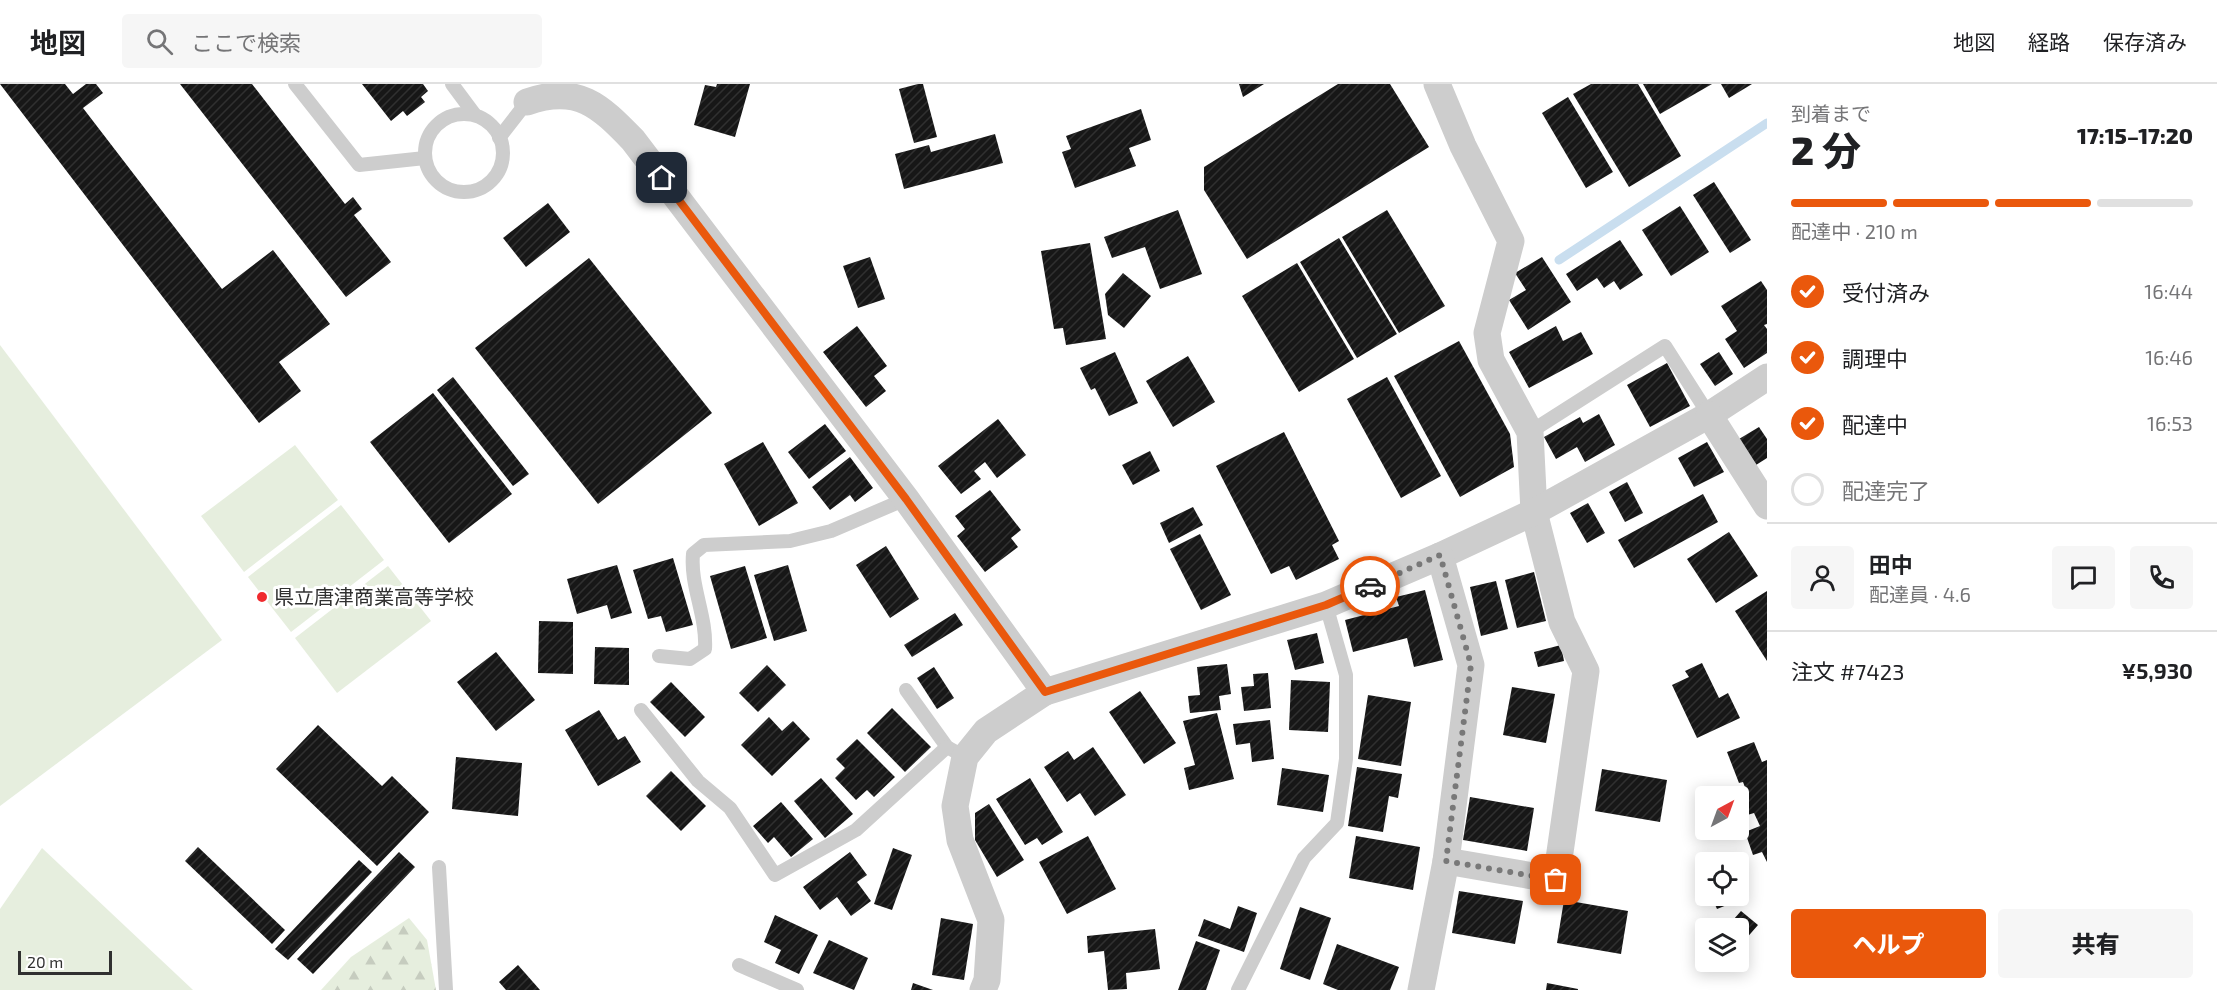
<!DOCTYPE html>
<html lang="ja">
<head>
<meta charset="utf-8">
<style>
  body { margin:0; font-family:"Exo 2","Noto Sans JP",sans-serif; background:#f6f6f6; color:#202124; height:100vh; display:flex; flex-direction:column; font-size:22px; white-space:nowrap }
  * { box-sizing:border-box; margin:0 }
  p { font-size:20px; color:#757577 }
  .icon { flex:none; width:33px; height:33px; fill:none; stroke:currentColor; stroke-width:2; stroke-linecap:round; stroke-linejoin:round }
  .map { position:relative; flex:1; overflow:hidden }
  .panel { display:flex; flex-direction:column; background:#fff; width:450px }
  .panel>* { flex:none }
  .needle { width:39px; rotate:41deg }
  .tools { position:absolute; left:1695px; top:702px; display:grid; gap:12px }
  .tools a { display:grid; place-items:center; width:54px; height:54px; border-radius:6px; background:#fff; box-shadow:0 3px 15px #0003; font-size:30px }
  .scale { position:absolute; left:18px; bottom:15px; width:94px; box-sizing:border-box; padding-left:6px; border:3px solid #303030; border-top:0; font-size:16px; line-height:21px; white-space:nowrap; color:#303030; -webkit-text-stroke:4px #fff; paint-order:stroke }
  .pin { position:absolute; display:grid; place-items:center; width:51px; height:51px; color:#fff; margin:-26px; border-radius:12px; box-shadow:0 3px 9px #0006 }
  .courier { position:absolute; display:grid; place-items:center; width:60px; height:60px; margin:-30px; border:4px solid #ea580c; border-radius:50%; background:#fff; color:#222; box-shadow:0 2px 8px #0007 }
  .summary em { font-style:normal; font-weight:800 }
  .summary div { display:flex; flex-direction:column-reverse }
  .summary { display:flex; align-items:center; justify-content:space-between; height:102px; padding:0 24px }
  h1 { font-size:39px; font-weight:800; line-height:45px }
  .bar { display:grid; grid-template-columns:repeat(4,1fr); gap:9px 6px; align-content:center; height:72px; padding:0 24px }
  .bar i { height:8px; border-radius:4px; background:#e0e0e0 }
  .bar .current { background:#ea580c }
  .bar p { grid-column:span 4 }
  .line { display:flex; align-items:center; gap:15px; padding:0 24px; border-top:2px solid #e0e0e0 }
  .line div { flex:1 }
  .round { display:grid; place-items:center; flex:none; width:63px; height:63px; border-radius:6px; background:#f6f6f6 }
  ol { padding:0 24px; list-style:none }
  li { display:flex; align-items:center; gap:18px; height:66px }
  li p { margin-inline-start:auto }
  li .icon { padding:6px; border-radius:50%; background:#ea580c; color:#fff; stroke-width:4 }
  li:last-child { color:#757577 }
  li i { width:33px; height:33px; border:3px solid #e0e0e0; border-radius:50% }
  .primary-button { display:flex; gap:12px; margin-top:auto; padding:12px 24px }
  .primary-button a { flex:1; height:69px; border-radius:6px; background:#ea580c; color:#fff; font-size:24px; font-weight:800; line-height:69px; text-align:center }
  .primary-button a+a { background:#f6f6f6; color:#202124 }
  header { display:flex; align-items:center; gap:36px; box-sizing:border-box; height:84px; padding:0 30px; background:#fff; border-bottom:2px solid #e0e0e0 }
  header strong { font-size:28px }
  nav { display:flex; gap:33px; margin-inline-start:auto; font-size:21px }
  .search { width:420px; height:54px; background:#f6f6f6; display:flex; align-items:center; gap:15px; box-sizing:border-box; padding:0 21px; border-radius:6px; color:#757577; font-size:22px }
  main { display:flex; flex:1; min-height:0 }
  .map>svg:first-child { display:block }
  .forest { fill:url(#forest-firs) }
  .garden { fill:#e6eede }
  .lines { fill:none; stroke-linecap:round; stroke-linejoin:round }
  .stream { stroke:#c9deef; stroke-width:9 }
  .building { fill:url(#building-hatch) }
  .lane { stroke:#cdcdcd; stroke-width:14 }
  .street { stroke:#cdcdcd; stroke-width:27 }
  .done { stroke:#787878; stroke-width:6; stroke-dasharray:0 10.8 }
  .route { stroke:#ea580c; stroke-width:8 }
  .poi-dot { fill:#f02a2e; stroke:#fff; stroke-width:2 }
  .labels { text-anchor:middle; stroke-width:6; stroke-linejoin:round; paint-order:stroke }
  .poi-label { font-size:20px; fill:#303030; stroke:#fff; text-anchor:start }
</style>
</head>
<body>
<header>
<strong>地図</strong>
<div class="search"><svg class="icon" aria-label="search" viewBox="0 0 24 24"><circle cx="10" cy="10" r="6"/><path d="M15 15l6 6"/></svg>ここで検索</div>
<nav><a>地図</a><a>経路</a><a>保存済み</a></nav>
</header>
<main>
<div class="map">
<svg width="1767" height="906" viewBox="0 0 1767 906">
  <defs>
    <pattern id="forest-firs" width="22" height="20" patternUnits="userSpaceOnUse" patternTransform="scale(1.5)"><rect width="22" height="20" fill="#e6eede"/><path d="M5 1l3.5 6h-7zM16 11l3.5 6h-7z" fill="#c6ccbf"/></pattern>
    <pattern id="building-hatch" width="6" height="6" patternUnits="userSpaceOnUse" patternTransform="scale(1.5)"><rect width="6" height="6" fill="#171717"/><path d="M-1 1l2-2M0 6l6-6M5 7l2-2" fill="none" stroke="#303030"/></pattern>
  </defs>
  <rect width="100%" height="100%" fill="#fff"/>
  <polygon class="forest" points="409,834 427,856 436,906 321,906 351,873"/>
  <g class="garden">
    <polygon points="0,261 222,556 0,722"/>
    <polygon points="295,361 338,416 244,488 201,432"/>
    <polygon points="341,421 384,476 291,548 248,493"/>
    <polygon points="388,482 431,537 337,609 295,554"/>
    <polygon points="42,764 193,906 0,906 0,825"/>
  </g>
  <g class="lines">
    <polyline class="stream" points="1559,176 1767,39"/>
  </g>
  <g class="building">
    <polygon points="0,0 65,0 73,10 86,0 96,0 103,9 83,24 222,205 273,166 330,240 279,278 301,307 259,339"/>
    <polygon points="180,0 252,0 345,120 353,113 362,125 354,131 391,178 346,213"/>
    <polygon points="362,0 423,0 428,7 421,13 425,18 407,32 403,27 391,37"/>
    <polygon points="717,0 750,0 735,53 694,41 705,1 716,3"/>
    <polygon points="918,0 923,0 937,53 914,59 899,5"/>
    <polygon points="1239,0 1264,0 1243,13"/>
    <polygon points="1338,0 1390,0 1429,63 1247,175 1204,106 1204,83"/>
    <polygon points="1591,0 1638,0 1681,72 1629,103 1573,10"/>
    <polygon points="1643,0 1712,0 1660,30"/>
    <polygon points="1721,0 1752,0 1729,14"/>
    <polygon points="1568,13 1613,88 1586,104 1542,29"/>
    <polygon points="1141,25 1151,56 1129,64 1136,82 1075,104 1062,68 1071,65 1066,52"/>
    <polygon points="995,50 1003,79 904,105 895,70 929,61 931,68"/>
    <polygon points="1714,98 1751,156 1730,169 1693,111"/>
    <polygon points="548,119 570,148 526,183 503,154"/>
    <polygon points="1680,122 1709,168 1671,192 1642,146"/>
    <polygon points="1178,126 1202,190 1160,205 1145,163 1112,174 1104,153"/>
    <polygon points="1387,126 1445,222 1399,249 1342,153"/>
    <polygon points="1339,154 1397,250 1357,274 1300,178"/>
    <polygon points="1620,156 1643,191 1620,206 1614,197 1604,204 1597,194 1577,207 1566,190"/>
    <polygon points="1090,159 1106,255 1066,261 1063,244 1054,245 1041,167"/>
    <polygon points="870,173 885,215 858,224 843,182"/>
    <polygon points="1542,173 1571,218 1528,246 1509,216 1526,206 1515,189"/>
    <polygon points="589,174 712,329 598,420 475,264"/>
    <polygon points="1297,179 1354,275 1299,308 1242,212"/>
    <polygon points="1123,189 1151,212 1124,244 1108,231 1105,210"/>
    <polygon points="1761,197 1767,206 1767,240 1764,241 1767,245 1767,269 1744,284 1725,255 1737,247 1721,222"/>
    <polygon points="857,242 887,282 874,292 886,307 866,323 823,268"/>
    <polygon points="1556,242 1563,257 1581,248 1593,270 1529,304 1509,268"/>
    <polygon points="1459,257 1510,350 1514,383 1460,413 1394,292"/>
    <polygon points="1115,268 1138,319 1109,332 1095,304 1091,306 1080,284"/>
    <polygon points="1719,268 1733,290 1715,302 1700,280"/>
    <polygon points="1188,272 1215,318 1173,343 1146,297"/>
    <polygon points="1667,279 1690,322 1650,343 1627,301"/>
    <polygon points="453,293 529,390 513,402 437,306"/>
    <polygon points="1387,293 1441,392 1401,414 1347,315"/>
    <polygon points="433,309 512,410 449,459 370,358"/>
    <polygon points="1599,330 1615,361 1585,378 1577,363 1556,375 1544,353 1580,333 1583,339"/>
    <polygon points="998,335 1026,371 997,394 985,378 974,387 981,395 961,410 938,382"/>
    <polygon points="825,340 846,367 809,395 788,368"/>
    <polygon points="1759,343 1767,355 1767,374 1756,381 1739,355"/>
    <polygon points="1284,348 1339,457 1332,461 1339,475 1296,496 1289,482 1271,490 1216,382"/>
    <polygon points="763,358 798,419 759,442 724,380"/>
    <polygon points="1707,358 1724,388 1694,403 1678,374"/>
    <polygon points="1150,367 1160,387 1133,401 1122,381"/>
    <polygon points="850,373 873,404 855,418 850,411 830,426 812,403"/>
    <polygon points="1627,398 1643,429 1625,438 1609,408"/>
    <polygon points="990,406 1021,446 1011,454 1018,463 985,488 957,452 965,445 955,432"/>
    <polygon points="1703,410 1718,438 1634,484 1618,456"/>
    <polygon points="1588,419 1605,449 1587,459 1570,429"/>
    <polygon points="1193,423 1203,441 1169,459 1160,439"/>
    <polygon points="1729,448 1758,492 1716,519 1687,475"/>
    <polygon points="1200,450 1231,511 1201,526 1170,465"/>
    <polygon points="886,462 919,515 890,534 856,481"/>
    <polygon points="673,474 693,541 666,548 661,532 648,535 633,486"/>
    <polygon points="617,481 632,529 611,535 607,521 577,530 567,495"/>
    <polygon points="788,481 807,547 774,557 754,491"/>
    <polygon points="745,482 767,554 731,565 710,492"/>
    <polygon points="1534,488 1546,537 1517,544 1505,496"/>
    <polygon points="1496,497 1508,545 1481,552 1470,503"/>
    <polygon points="1425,506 1443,576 1414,583 1407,554 1353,568 1345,536 1399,522 1396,513"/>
    <polygon points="1767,507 1767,577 1735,527"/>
    <polygon points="955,529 963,541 912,573 904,561"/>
    <polygon points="539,537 573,538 573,590 538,589"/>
    <polygon points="1317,549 1324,579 1295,586 1287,556"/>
    <polygon points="1561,561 1564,577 1538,583 1534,568"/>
    <polygon points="595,563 629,564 629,601 594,600"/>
    <polygon points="496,568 535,616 496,647 457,598"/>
    <polygon points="1702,579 1719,614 1728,609 1740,634 1697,654 1672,601 1689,593 1685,587"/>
    <polygon points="1227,580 1231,610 1219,612 1221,626 1190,629 1188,612 1200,611 1197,583"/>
    <polygon points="767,581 786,601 758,628 739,609"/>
    <polygon points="934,583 954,614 937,625 917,594"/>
    <polygon points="1268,589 1271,624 1244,627 1241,603 1254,602 1253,590"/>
    <polygon points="1291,596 1330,598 1328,648 1289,646"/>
    <polygon points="671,598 705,633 685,653 650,618"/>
    <polygon points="1512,603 1555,610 1546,659 1503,651"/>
    <polygon points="1140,607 1176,659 1144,680 1109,628"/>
    <polygon points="1368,611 1411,618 1401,682 1358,675"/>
    <polygon points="892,624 931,663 905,688 867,649"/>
    <polygon points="599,626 618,656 625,652 641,678 598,702 565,646"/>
    <polygon points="1217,629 1234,695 1189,706 1184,684 1195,681 1183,637"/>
    <polygon points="769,633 782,647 793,637 810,655 772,692 741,661"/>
    <polygon points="1270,636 1274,675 1252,678 1250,659 1236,661 1233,640"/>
    <polygon points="318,641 382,702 392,692 429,728 377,782 276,685"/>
    <polygon points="857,655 895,693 874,713 867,706 856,716 835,694 845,684 836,675"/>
    <polygon points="1754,658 1762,678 1767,676 1767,778 1762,768 1753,771 1745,748 1760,742 1754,729 1744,732 1739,718 1749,714 1743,698 1739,699 1727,668"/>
    <polygon points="1093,663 1126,711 1095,732 1080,709 1067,718 1044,683 1068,667 1074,676"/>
    <polygon points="456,673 522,679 518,732 452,725"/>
    <polygon points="1357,683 1402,690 1398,714 1389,712 1383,748 1348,742"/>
    <polygon points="1282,684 1329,691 1323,728 1277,721"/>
    <polygon points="1602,685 1667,696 1660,738 1595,727"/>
    <polygon points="671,687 706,722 681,747 646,712"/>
    <polygon points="821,694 853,730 825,754 794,717"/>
    <polygon points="1030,694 1063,748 1042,761 1037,754 1025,761 996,715"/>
    <polygon points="1470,713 1534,724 1527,767 1463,756"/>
    <polygon points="781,718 813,755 791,773 774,753 768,759 753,742"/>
    <polygon points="989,720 1024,776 997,793 975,756 975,729"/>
    <polygon points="1088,752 1116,805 1067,830 1039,778"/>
    <polygon points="1356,752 1420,763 1413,806 1349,794"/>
    <polygon points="198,763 285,846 272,860 185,777"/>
    <polygon points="893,764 912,771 892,826 874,820"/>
    <polygon points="399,768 415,783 313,890 297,875"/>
    <polygon points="850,768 867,791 857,798 871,817 851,832 837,813 820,826 803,803"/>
    <polygon points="359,776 372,788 288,876 275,865"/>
    <polygon points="1739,806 1742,815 1717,825 1711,812 1738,812"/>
    <polygon points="1459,807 1523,817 1515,860 1452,849"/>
    <polygon points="1564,816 1628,827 1621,870 1557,859"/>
    <polygon points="1238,822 1257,829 1244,868 1198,852 1204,835 1230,845"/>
    <polygon points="1300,823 1331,834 1310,896 1280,885"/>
    <polygon points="1741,827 1758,841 1738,864 1738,844 1726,844"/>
    <polygon points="775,831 818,851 799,890 775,879 781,866 764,858"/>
    <polygon points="941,834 973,840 964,896 932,891"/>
    <polygon points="1155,845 1160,885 1126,889 1127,905 1108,906 1104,867 1088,869 1087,852"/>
    <polygon points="829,856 868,874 854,906 813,889"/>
    <polygon points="1196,857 1220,866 1206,906 1178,906"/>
    <polygon points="1337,860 1399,883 1390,906 1338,906 1323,900"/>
    <polygon points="518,881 540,906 506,906 499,898"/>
    <polygon points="913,899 933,906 911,906"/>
    <polygon points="1547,899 1578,905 1578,906 1546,906"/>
  </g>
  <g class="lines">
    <g class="lane">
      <polyline points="295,0 359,81 425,74"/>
      <polyline points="452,0 475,31"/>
      <circle cx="464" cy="69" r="39"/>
      <polyline points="499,54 527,18"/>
      <polyline points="1530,348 1665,262 1709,331"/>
      <path d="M659 572 690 575 705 565C707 532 690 502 693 470L704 461 790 457 831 447 906 415"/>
      <polyline points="906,606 947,663 956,668"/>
      <polyline points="641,626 698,697 730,724 775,791 856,746 947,663"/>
      <polyline points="439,783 446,906"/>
      <polyline points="739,881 797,906"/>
      <polyline points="1238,906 1304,774 1337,739 1346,675 1346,591 1326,521"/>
    </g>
    <g class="street">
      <polyline points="1437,0 1463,62 1511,157 1487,249 1491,276 1530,348 1534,428 1562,538 1586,587 1556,796 1446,777"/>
      <path d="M527 18C578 0 600 22 633 56L906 415 1045 608 1326 521 1440 472 1534 428 1709 331 1767 293"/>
      <polyline points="1709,331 1767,422"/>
      <polyline points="983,906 987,896 991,836 960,756 955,722 965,673 986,647 1045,608"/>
      <polyline points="1421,906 1446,777 1471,581 1440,472"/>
    </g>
  </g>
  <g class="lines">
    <polyline class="done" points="1370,502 1440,471 1471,581 1446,777 1556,796"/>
    <polyline class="route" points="662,94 906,415 1045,608 1326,521 1370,502"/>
  </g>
  <circle class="poi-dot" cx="262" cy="513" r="6"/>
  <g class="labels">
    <g class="poi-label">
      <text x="274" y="520">県立唐津商業高等学校</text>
    </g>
  </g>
</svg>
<div class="tools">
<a><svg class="needle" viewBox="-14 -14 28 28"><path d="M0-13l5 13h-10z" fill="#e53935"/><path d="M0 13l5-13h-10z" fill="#757577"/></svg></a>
<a><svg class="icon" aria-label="locate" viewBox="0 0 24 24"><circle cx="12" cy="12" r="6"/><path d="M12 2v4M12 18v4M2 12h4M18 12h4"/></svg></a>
<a><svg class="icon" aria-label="layers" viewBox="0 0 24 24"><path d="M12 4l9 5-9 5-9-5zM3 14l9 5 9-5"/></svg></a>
</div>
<div class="scale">20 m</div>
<div class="pin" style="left:1556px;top:796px;background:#ea580c"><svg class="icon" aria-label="bag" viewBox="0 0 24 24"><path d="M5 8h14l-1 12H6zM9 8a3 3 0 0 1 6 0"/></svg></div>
<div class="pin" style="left:662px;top:94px;background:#1f2937"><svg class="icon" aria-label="home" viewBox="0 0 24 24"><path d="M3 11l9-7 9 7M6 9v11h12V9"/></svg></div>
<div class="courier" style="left:1370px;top:502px"><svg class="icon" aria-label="car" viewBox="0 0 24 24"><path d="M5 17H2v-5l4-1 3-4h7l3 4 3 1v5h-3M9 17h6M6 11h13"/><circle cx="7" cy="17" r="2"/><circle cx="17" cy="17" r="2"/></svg></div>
</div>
<section class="panel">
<div class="summary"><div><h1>2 分</h1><p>到着まで</p></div><em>17:15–17:20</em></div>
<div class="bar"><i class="current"></i><i class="current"></i><i class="current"></i><i></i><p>配達中 · 210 m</p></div>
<ol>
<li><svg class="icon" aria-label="check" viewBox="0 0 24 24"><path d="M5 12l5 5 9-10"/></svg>受付済み<p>16:44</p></li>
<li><svg class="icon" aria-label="check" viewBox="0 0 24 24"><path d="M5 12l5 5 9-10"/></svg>調理中<p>16:46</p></li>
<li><svg class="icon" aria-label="check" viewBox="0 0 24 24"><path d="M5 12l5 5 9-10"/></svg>配達中<p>16:53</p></li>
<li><i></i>配達完了</li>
</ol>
<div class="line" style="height:108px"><a class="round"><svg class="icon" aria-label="person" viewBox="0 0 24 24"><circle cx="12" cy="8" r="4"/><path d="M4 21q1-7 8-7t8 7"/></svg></a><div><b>田中</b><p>配達員 · 4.6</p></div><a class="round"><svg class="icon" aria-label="chat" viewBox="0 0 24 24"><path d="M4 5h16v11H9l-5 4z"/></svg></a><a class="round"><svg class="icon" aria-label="phone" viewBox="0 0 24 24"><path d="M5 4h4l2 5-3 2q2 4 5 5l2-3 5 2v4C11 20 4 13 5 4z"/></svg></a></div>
<div class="line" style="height:78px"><div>注文 #7423</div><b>¥5,930</b></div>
<div class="primary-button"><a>ヘルプ</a><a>共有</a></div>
</section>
</main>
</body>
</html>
